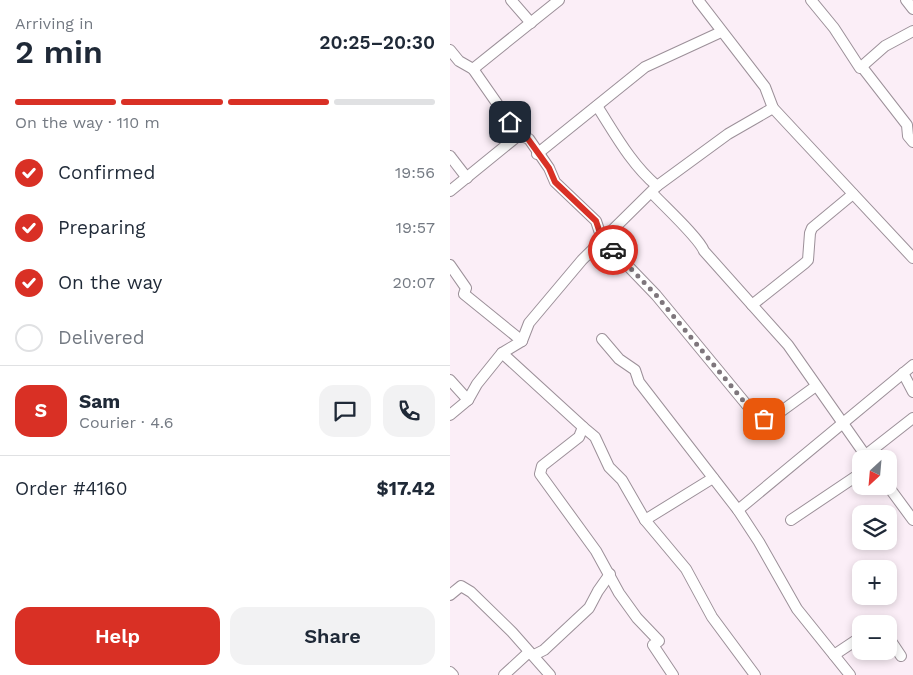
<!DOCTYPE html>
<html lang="en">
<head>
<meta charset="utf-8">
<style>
  body { margin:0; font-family:"Work Sans",sans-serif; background:#f2f2f3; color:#1f2937; height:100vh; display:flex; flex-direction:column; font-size:19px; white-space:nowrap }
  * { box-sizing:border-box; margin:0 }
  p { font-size:16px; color:#747a83 }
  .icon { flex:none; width:28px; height:28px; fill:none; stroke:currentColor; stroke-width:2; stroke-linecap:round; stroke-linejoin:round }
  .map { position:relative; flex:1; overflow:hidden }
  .details { display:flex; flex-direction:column; background:#fff; width:450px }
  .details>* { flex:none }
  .needle { width:32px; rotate:206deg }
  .tools { position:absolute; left:402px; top:450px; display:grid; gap:10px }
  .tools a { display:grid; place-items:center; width:45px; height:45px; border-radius:10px; background:#fff; box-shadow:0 2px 8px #0003; font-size:25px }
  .pin { position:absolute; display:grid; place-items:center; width:42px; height:42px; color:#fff; margin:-21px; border-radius:10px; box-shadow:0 2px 8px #0006 }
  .courier { position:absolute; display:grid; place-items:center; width:50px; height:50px; margin:-25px; border:4px solid #d93025; border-radius:50%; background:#fff; color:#222; box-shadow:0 1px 6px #0007 }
  .overview em { font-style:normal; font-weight:600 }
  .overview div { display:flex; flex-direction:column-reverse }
  .overview { display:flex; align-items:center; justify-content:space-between; height:85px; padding:0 15px }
  h1 { font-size:32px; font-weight:600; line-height:38px }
  .bar { display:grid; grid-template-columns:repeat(4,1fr); gap:8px 5px; align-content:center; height:60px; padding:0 15px }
  .bar i { height:6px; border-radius:4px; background:#e0e1e3 }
  .bar .current { background:#d93025 }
  .bar p { grid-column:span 4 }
  .line { display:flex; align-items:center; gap:12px; padding:0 15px; border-top:1px solid #e0e1e3 }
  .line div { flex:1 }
  .round { display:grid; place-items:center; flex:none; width:52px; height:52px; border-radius:15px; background:#f2f2f3 }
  ol { padding:0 15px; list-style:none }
  li { display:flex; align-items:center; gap:15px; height:55px }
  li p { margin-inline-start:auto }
  li .icon { padding:5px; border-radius:50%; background:#d93025; color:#fff; stroke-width:4 }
  li:last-child { color:#747a83 }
  li i { width:28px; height:28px; border:2px solid #e0e1e3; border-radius:50% }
  .cta { display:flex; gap:10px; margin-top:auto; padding:10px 15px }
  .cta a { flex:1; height:58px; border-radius:15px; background:#d93025; color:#fff; font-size:20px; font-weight:600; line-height:58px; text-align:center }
  .cta a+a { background:#f2f2f3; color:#1f2937 }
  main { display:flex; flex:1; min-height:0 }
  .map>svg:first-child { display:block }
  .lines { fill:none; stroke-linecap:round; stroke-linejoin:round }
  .minor-casing { stroke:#9c9099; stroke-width:12 }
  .minor { stroke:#fff; stroke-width:10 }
  .done { stroke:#7e767c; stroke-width:5; stroke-dasharray:0 9 }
  .route { stroke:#d93025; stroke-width:6 }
</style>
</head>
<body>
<main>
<section class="details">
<div class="overview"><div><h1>2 min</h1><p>Arriving in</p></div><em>20:25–20:30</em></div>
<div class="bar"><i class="current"></i><i class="current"></i><i class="current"></i><i></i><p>On the way · 110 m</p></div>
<ol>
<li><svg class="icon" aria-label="check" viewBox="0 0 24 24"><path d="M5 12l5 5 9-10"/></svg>Confirmed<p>19:56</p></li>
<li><svg class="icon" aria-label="check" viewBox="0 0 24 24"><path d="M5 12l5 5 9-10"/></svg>Preparing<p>19:57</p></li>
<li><svg class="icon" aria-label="check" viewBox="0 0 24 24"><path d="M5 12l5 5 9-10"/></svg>On the way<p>20:07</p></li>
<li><i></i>Delivered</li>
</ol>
<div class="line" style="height:90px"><b class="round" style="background:#d93025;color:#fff">S</b><div><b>Sam</b><p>Courier · 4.6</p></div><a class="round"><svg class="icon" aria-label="chat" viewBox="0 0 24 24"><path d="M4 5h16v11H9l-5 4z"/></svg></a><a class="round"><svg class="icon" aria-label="phone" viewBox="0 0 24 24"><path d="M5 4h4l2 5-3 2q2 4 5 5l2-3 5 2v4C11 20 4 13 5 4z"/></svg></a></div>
<div class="line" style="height:65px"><div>Order #4160</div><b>$17.42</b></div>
<div class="cta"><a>Help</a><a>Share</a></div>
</section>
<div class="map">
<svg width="463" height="675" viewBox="0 0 463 675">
  <rect width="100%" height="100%" fill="#fbeef7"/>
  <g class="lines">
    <defs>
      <g id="minor">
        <polyline points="61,0 81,23"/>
        <polyline points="248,0 315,87 323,108 463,258"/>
        <polyline points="361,0 384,28 410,68 435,46 463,31"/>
        <polyline points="456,0 463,9"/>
        <polyline points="0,50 9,61 23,69 69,135 79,139 99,168 105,182 146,221 152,239 206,295 301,410 314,419 322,418 366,386"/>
        <polyline points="412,67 457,125 458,136 463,142"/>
        <polyline points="23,69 109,0"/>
        <path d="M147 106C165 134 181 164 207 186"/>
        <polyline points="87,154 195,67 271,32"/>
        <polyline points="0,156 17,178"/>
        <polyline points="0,191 69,135"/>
        <path d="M202 193C214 206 249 238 254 251L338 345 418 459"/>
        <polyline points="0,265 16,288 14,294 72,341"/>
        <polyline points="302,305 355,263 358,260 360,233 362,228 403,194"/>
        <polyline points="152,339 169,359 185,370 189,382 288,510 309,542 347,609 400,675"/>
        <polyline points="52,353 133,427 129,437 92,466 90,474 146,551 169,593 187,618 209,641 203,645 223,675"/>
        <polyline points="453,373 463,392"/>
        <polyline points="0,380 18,400"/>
        <polyline points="0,415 18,400 27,384 52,353 72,341 79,323 132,260 207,186 278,134 323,108"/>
        <polyline points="133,427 145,437 159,467 172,480 195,520 236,569 262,617 305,675"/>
        <polyline points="417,454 463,418"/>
        <polyline points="438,486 463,520"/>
        <polyline points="288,510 463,365"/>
        <polyline points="195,520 263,478"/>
        <polyline points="341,520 411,473"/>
        <polyline points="0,595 11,586 21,592 62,632 100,675"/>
        <polyline points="439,638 451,656"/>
        <polyline points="84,655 94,650 139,608 148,591 160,574"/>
        <polyline points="384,655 411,637"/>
        <polyline points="0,672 3,675"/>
        <polyline points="54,675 79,652"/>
      </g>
    </defs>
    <use href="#minor" class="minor-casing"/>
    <use href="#minor" class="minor"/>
  </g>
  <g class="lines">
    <polyline class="done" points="163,250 206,295 301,410 314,419"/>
    <polyline class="route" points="60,122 69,135 78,139 99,168 105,182 146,221 152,239 163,250"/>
  </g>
</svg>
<div class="tools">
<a><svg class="needle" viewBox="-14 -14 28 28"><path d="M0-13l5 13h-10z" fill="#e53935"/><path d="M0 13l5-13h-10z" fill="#747a83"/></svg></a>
<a><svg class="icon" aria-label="layers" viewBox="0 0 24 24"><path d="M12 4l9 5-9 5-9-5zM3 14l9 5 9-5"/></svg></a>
<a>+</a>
<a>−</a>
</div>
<div class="pin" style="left:314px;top:419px;background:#ea580c"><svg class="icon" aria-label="bag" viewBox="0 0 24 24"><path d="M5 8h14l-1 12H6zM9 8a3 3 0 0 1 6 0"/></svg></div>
<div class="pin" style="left:60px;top:122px;background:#1f2937"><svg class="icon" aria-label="home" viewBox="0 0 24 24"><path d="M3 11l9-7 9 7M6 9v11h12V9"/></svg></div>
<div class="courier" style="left:163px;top:250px"><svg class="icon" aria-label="car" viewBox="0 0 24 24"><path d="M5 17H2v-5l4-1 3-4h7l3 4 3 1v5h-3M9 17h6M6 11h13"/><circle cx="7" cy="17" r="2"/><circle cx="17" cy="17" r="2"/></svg></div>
</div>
</main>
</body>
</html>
